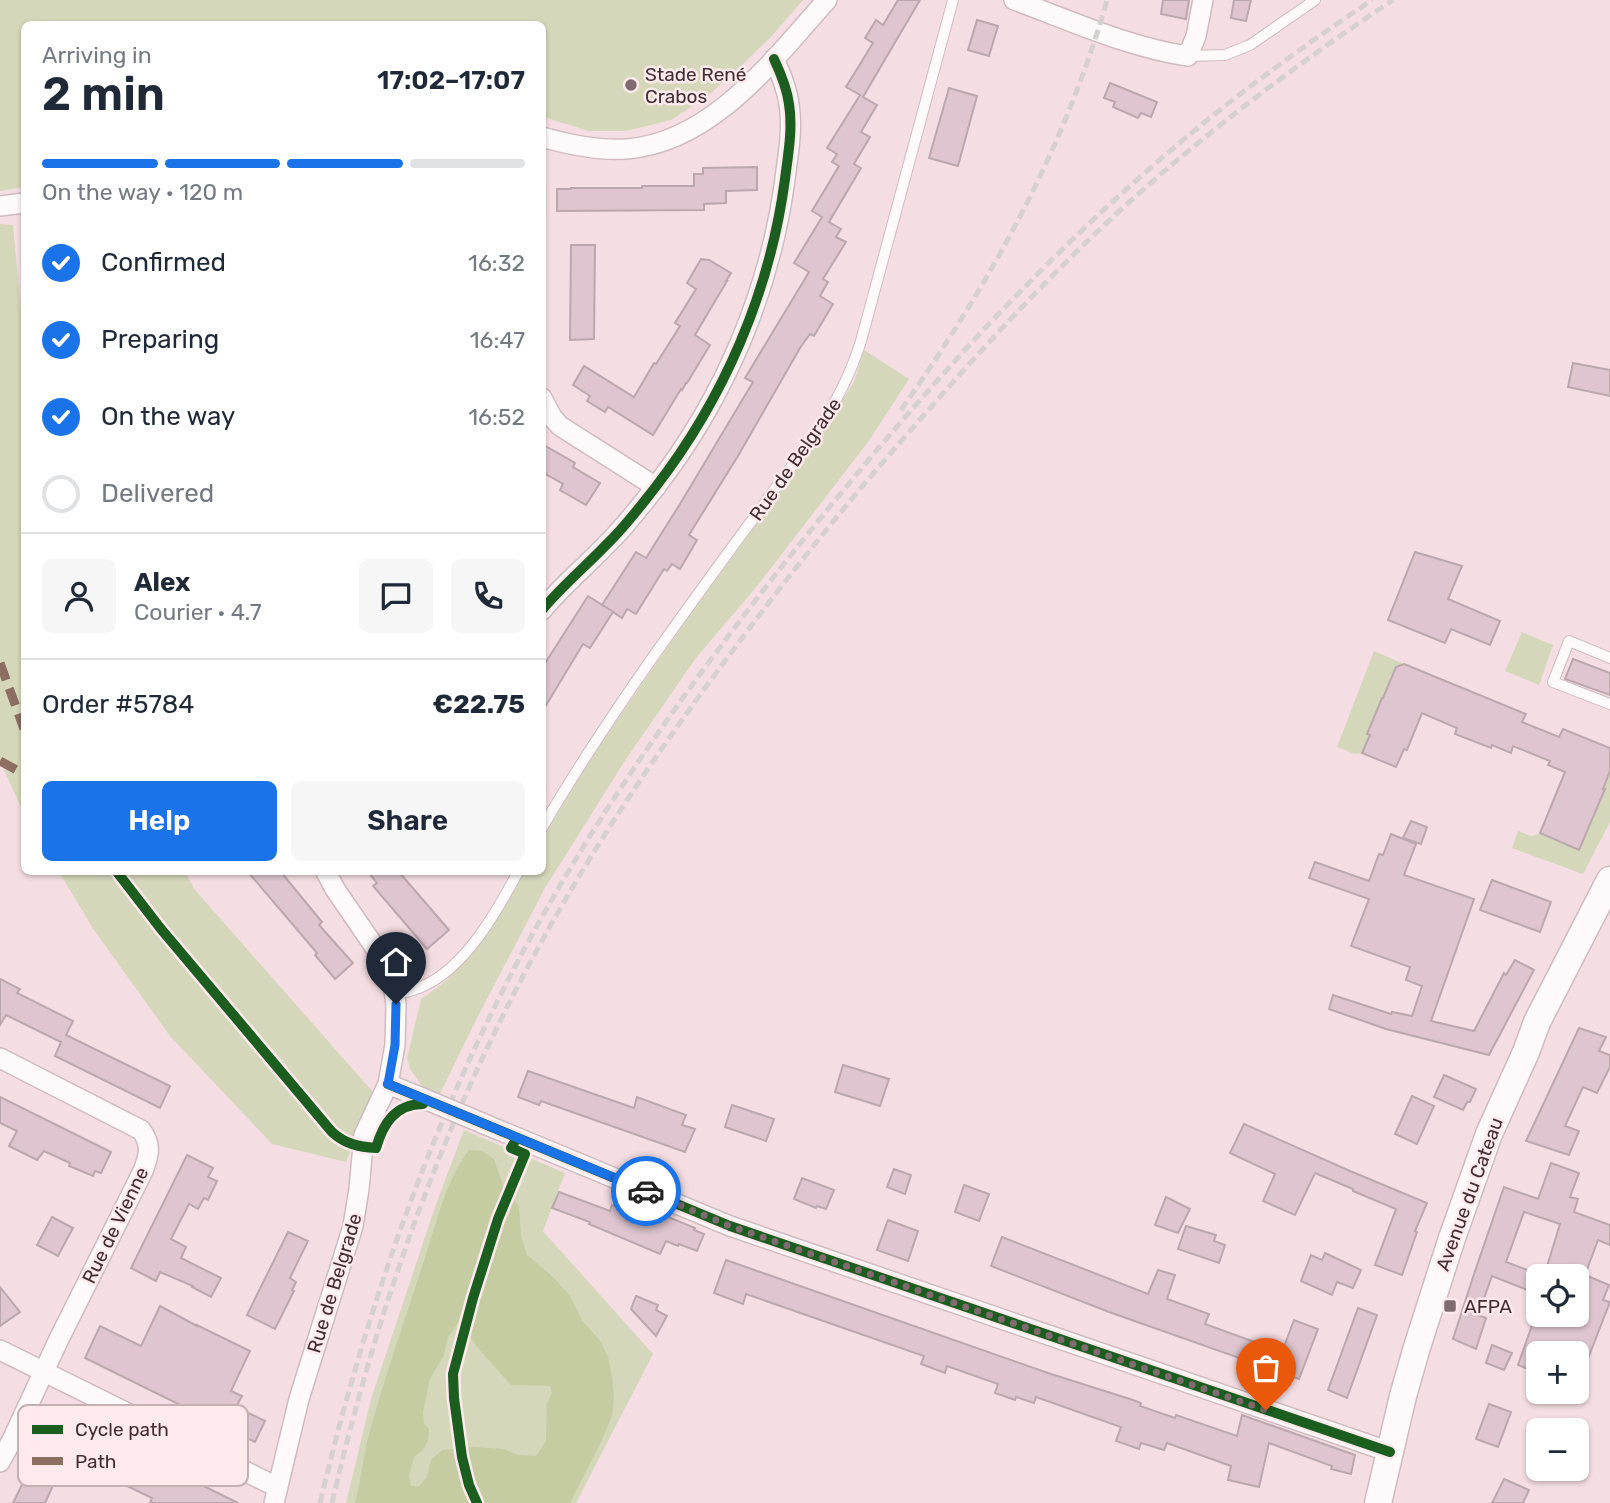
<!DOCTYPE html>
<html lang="en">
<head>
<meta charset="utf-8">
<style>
  body { margin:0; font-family:Rubik,sans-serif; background:#f6f6f7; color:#1f2937; height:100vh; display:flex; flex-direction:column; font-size:26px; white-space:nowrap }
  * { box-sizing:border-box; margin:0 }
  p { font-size:23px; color:#747a83 }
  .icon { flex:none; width:38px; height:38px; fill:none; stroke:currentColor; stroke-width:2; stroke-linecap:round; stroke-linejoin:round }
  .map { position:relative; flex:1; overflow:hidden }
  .details { position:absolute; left:21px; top:21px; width:525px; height:854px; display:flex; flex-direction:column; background:#fff; border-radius:10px; box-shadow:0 2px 5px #0004 }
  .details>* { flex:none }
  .fabs { position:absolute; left:1526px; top:1264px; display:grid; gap:14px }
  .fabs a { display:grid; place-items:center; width:63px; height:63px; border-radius:10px; background:#fff; box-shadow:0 2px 5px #0004; font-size:35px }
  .pin { position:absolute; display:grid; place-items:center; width:60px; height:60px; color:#fff; margin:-72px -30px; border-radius:50% 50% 50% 0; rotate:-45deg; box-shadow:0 0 7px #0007 }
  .pin .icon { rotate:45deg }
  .courier { position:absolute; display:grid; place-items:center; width:70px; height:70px; margin:-35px; border:5px solid #1a73e8; border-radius:50%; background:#fff; color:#222; box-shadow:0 2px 9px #0007 }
  .summary em { font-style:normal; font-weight:600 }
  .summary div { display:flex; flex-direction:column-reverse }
  .summary { display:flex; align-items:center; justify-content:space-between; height:119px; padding:0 21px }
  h1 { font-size:46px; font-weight:600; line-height:52px }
  .bar { display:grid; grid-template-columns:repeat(4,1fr); gap:10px 7px; align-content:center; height:84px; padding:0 21px }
  .bar i { height:9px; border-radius:5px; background:#e0e1e3 }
  .bar .active { background:#1a73e8 }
  .bar p { grid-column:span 4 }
  .line { display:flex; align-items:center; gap:18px; padding:0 21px; border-top:2px solid #e0e1e3 }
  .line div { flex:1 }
  .round { display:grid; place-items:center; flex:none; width:74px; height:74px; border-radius:10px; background:#f6f6f7 }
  ol { padding:0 21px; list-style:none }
  li { display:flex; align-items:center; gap:21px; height:77px }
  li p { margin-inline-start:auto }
  li .icon { padding:7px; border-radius:50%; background:#1a73e8; color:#fff; stroke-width:4 }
  li:last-child { color:#747a83 }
  li i { width:38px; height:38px; border:4px solid #e0e1e3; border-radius:50% }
  .button { display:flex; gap:14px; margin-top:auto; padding:14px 21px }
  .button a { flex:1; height:80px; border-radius:10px; background:#1a73e8; color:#fff; font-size:28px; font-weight:600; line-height:80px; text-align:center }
  .button a+a { background:#f6f6f7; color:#1f2937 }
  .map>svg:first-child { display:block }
  .green { fill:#d5d7ba }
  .forest { fill:#c5cca2; fill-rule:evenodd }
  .building { fill:#dec5cf; stroke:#baa8ae; stroke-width:2 }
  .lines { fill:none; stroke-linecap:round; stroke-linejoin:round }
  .lane-casing { stroke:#cfbbbf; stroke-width:12 }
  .street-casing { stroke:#cfbbbf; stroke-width:22 }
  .secondary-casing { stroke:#cfbbbf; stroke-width:29 }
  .lane { stroke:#fefafb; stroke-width:10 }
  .street { stroke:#fefafb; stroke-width:19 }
  .secondary { stroke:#fefafb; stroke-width:26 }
  .rail { stroke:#d6d0d1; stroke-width:5; stroke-dasharray:10 5; stroke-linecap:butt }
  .street-bridge-casing { stroke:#cfbbbf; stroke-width:22; stroke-linecap:butt }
  .street-bridge { stroke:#fefafb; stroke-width:19 }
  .quiet { stroke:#8d6e63; stroke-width:9; stroke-dasharray:18 9; stroke-linecap:butt }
  .cycleway-casing { stroke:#fee9ec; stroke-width:15 }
  .cycleway { stroke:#1b5e20; stroke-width:10 }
  .done { stroke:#806c70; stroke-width:7; stroke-dasharray:0 12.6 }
  .route { stroke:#1a73e8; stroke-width:9 }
  .poi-dot { fill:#806c70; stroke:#fee9ec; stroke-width:2.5 }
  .labels { text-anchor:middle; stroke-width:5; stroke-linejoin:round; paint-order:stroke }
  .poi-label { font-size:19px; fill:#412e32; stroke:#fee9ec; text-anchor:start }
  .street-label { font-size:19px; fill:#412e32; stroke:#fee9ec }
  .key { fill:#fee9ec; stroke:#c5b1b4; stroke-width:2 }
  .key-label { font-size:19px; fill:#412e32 }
</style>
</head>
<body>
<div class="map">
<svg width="1610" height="1503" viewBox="0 0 1610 1503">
  <rect width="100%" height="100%" fill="#f5dee3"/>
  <g class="green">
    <polygon points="0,0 803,0 770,38 736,71 704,99 671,120 626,131 589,131 543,117 542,24 24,24 24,187 0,191"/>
    <polygon points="0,224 13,225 24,341 24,814 0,761"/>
    <path d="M864 350 909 379 868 442 758 585 696 658 626 759 545 888 477 1018 438 1098 429 1094 422 1086 410 1069 407 1058 421 999C428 994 436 989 443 983 474 957 503 907 523 872H542L543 838 594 753 694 609 803 461 854 382Z"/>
    <polygon points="1522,632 1553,645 1539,685 1505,671"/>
    <polygon points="1374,651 1404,664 1396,668 1383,698 1382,698 1367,733 1370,735 1362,753 1355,754 1337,747"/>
    <polygon points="1610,771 1610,822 1583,874 1512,848 1518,831 1531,836 1540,834 1579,850 1604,790 1603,789"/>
    <polygon points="59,872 185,872 195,890 373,1092 346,1162 272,1144 170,1036 94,930"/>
    <polygon points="464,1130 565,1173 543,1231 653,1354 576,1503 346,1503 371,1399 435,1207"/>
  </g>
  <path class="forest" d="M469 1150 482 1151 494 1159 504 1188 519 1206 521 1236 527 1255 552 1276 570 1296 582 1320 600 1341 608 1357 612 1376 614 1397 612 1416 601 1442 570 1503H355C361 1480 363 1457 369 1434 386 1373 407 1314 426 1254 438 1219 446 1180 469 1150ZM463 1316 470 1323V1336L477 1347 511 1385 550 1386 552 1393 547 1402 546 1441 536 1456 518 1455 504 1449 474 1447 442 1450 431 1460 427 1477 419 1486H411L409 1476 414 1457 423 1450 428 1441 429 1429 424 1423 423 1412 430 1379 444 1355 448 1337Z"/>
  <g class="building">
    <polygon points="898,0 920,0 863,97 877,105 861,132 870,137 854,164 861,168 829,222 841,229 836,237 846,242 823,279 828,282 820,296 833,304 814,336 810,334 800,348 738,456 689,535 697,540 680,569 672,564 667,571 664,569 636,614 627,609 622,618 613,612 590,648 583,644 542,712 542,668 588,596 612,611 602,605 636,552 646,558 680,504 753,382 745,378 809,272 794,263 822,217 812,211 839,166 832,162 837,154 827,148 860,95 846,87 873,43 865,38 876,20 883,25"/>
    <polygon points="1163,0 1189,0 1186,19 1161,14"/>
    <polygon points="1234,0 1251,0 1246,21 1231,18"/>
    <polygon points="977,20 998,26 989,56 968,50"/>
    <polygon points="1110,83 1157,102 1151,117 1141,113 1138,118 1113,107 1115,102 1104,98"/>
    <polygon points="949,88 977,96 958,166 929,158"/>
    <polygon points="757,167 757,190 726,191 726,203 704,204 704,210 557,211 557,189 571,189 571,188 642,188 642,186 694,186 694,174 703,174 703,168"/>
    <polygon points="571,245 595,245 594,339 570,340"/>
    <polygon points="701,259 709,260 731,273 726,281 727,281 695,335 710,345 687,383 686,383 682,390 681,389 653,435 608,407 605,412 587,401 590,396 573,385 584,366 634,397 654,363 656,364 680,326 675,323 696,289 687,283"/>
    <polygon points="1573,363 1610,370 1610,396 1568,387"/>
    <polygon points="542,444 575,463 573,467 600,483 586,505 560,490 563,484 542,472"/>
    <polygon points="1415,552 1462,566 1448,599 1500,621 1490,645 1451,629 1445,643 1388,620"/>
    <polygon points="1573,659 1610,673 1610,695 1565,679"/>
    <polygon points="1404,664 1526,714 1522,722 1559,737 1563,729 1610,748 1610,771 1603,789 1605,789 1579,850 1540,833 1565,772 1548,765 1550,761 1513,746 1511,753 1492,745 1491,748 1455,734 1457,728 1422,713 1407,750 1404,749 1396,767 1362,753 1370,735 1367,734 1382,698 1383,698 1396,667"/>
    <polygon points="1411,821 1427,827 1421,844 1403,838"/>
    <polygon points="1391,834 1416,844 1404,875 1474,899 1431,1021 1474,1031 1504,973 1506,975 1515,960 1534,970 1489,1055 1386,1029 1329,1009 1333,995 1391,1014 1392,1012 1412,1016 1422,986 1406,980 1410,967 1351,946 1369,899 1309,878 1315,862 1369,881 1379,854 1383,855"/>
    <polygon points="248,872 281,872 322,922 319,925 353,963 335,979 315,955 317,953"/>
    <polygon points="368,872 399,872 449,930 427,949 373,886 377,883"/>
    <polygon points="1492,880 1551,902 1540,932 1480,910"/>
    <polygon points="0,979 20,989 17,993 73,1021 66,1035 170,1086 160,1108 55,1056 61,1042 6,1015 0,1025"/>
    <polygon points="1579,1028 1606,1037 1599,1051 1610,1055 1610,1067 1597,1093 1583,1087 1565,1126 1579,1131 1569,1155 1526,1141"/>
    <polygon points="843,1065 889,1079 880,1106 835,1092"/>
    <polygon points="528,1071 634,1108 637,1097 686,1115 682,1125 695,1129 685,1152 541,1101 539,1105 518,1097"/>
    <polygon points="1444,1075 1476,1089 1470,1102 1467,1102 1463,1110 1434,1097"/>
    <polygon points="1412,1096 1434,1106 1417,1144 1395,1134"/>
    <polygon points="0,1097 111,1152 101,1173 95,1171 93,1176 69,1166 70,1163 44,1151 37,1160 9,1146 17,1131 0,1123"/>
    <polygon points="732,1105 774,1119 766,1141 725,1127"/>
    <polygon points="1244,1124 1350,1171 1427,1203 1415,1231 1417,1232 1402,1275 1375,1265 1396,1209 1353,1191 1353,1189 1315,1173 1295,1215 1263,1201 1275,1174 1230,1153"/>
    <polygon points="187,1155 213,1168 208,1177 217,1181 208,1200 204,1198 198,1209 189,1204 171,1239 186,1247 181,1258 221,1278 211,1297 192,1287 193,1286 160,1272 156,1281 131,1268"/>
    <polygon points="1551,1163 1579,1173 1570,1197 1578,1199 1574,1212 1610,1225 1610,1245 1598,1240 1585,1275 1609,1285 1603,1300 1610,1302 1578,1384 1577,1384 1577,1353 1538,1353 1538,1373 1518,1365 1536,1314 1577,1314 1577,1276 1544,1276 1560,1224 1524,1212 1506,1262 1538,1274 1538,1294 1492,1276 1478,1315 1486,1318 1476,1349 1453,1339 1474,1274 1504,1187 1538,1199"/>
    <polygon points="894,1169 911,1175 905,1194 887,1187"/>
    <polygon points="802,1178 834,1190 826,1209 817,1206 816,1208 794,1199"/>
    <polygon points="964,1185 989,1194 979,1221 955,1212"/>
    <polygon points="559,1192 610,1211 612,1205 623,1209 627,1200 695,1228 694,1230 704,1234 697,1251 679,1244 678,1246 666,1241 660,1254 589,1224 590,1222 552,1208"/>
    <polygon points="1166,1197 1190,1209 1178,1233 1155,1225"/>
    <polygon points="52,1217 73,1228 58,1256 37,1245"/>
    <polygon points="888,1220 918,1231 908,1261 877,1250"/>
    <polygon points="1186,1226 1216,1235 1214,1241 1225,1245 1219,1263 1178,1249"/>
    <polygon points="288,1232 308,1241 290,1278 296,1282 292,1290 294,1291 275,1329 247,1315"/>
    <polygon points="1002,1237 1148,1294 1158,1270 1175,1275 1167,1299 1209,1314 1205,1324 1282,1352 1294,1320 1318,1329 1299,1379 1109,1312 991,1266"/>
    <polygon points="1325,1253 1361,1270 1353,1288 1337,1282 1332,1295 1301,1281 1311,1255 1322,1260"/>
    <polygon points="726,1260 1048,1373 1133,1400 1141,1403 1140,1406 1175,1418 1176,1415 1237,1436 1242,1415 1355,1455 1351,1474 1331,1469 1332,1466 1269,1443 1259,1487 1228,1480 1231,1466 1167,1443 1164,1450 1141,1443 1139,1449 1116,1441 1121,1427 1036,1397 1034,1403 1016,1397 1015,1400 995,1393 998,1384 947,1366 945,1373 921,1364 924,1356 746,1294 743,1304 714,1293"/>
    <polygon points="0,1287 20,1312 0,1326"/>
    <polygon points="636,1296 658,1305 656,1310 667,1316 656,1336 631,1309"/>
    <polygon points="160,1306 197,1326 197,1325 250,1351 231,1391 242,1396 236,1407 265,1421 255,1442 85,1358 100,1326 141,1346"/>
    <polygon points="1358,1308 1377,1315 1347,1398 1328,1390"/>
    <polygon points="1492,1345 1512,1353 1504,1370 1486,1363"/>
    <polygon points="1489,1404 1511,1412 1498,1447 1476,1439"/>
    <polygon points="57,1414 89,1429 75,1457 68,1453 45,1503 13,1503"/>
    <polygon points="138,1454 167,1468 238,1503 150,1503 152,1498 123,1484"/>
    <polygon points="1504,1479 1529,1490 1523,1503 1492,1503"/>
  </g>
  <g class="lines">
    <defs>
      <g id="lane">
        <polyline points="1188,56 1225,55 1250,45 1315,0"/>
        <polyline points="1610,658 1569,641 1553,682 1610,704"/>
        <path d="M542 828C622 691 720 565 813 437 834 407 850 376 861 341L953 0"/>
        <path d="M395 995C404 992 413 991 421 987 465 969 497 911 518 872"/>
      </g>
      <g id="street">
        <path d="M1014 0C1069 20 1130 48 1188 56L1196 36 1203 0"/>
        <path d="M542 137C570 145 598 151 627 149 713 142 773 60 827 0"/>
        <polyline points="0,206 24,203"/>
        <polyline points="542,398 552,417 560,426 656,487"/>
        <path d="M542 610C562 586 585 567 606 545 624 528 639 508 654 489 724 399 770 292 785 179 788 155 793 129 789 104 787 88 781 74 774 59"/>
        <path d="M0 1058 141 1130C152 1144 149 1156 143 1171L59 1339 12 1440 0 1462"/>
        <polyline points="388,1084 420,1097"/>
        <polyline points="489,1126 730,1226 1390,1452"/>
        <polyline points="0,1350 277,1487"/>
        <polyline points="274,1503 299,1399 353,1226 359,1189 364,1135 388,1084 395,1045 396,1004 393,984 389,968 335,889 326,872"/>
      </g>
      <polyline id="secondary" points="1378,1503 1403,1396 1417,1347 1452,1238 1489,1134 1526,1052 1537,1022 1610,880"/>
    </defs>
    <use href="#lane" class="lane-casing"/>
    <use href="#street" class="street-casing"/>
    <use href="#secondary" class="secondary-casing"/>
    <use href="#lane" class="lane"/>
    <use href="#street" class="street"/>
    <use href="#secondary" class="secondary"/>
    <g class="rail">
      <path d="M901 410C990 283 1065 149 1107 0"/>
      <path d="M320 1503C361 1329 419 1158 499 998 576 843 677 700 783 565 894 425 1012 289 1147 171 1218 108 1294 52 1372 0"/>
      <path d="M332 1503C378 1304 448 1108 548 930 596 844 650 763 708 684 762 610 818 538 877 469 947 388 1018 307 1096 233 1187 146 1288 70 1393 0"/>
    </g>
    <defs>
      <polyline id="street-bridge" points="420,1097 489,1126"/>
    </defs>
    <use href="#street-bridge" class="street-bridge-casing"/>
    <use href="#street-bridge" class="street-bridge"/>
    <g class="quiet">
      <polyline points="0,663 24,729"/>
      <polyline points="0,761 24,774"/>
    </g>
    <defs>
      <g id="cycleway">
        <path d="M542 610C562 586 585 567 606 545 624 528 639 508 654 489 724 399 770 292 785 179 788 155 793 129 789 104 787 88 781 74 774 59"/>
        <path d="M117 872 161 929 332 1132C345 1144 359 1147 376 1148 383 1124 395 1104 423 1104"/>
        <polyline points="388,1084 730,1226 1390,1452"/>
        <polyline points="477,1503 469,1485 462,1457 454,1398 453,1374 473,1298 498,1219 525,1154 511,1148 514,1143"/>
      </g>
    </defs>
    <use href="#cycleway" class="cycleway-casing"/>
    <use href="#cycleway" class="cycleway"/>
  </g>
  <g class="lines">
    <polyline class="done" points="646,1191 730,1226 1266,1410"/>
    <polyline class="route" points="396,1004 395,1045 388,1084 646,1191"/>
  </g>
  <g class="poi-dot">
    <circle cx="631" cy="85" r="7"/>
    <rect x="1443" y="1299" width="14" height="14" rx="3.5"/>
  </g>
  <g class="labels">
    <g class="poi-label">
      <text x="645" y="81">Stade René<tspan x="645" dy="22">Crabos</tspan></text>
      <text x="1464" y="1313">AFPA</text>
    </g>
    <g class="street-label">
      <text transform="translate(795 459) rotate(-55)" y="7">Rue de Belgrade</text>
      <text transform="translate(1469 1194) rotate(-70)" y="7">Avenue du Cateau</text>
      <text transform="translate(115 1225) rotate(-64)" y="7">Rue de Vienne</text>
      <text transform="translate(334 1283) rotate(-73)" y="7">Rue de Belgrade</text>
    </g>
  </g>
  <rect x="18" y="1405" width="230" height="81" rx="10" class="key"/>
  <rect x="32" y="1425" width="31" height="9" fill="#1b5e20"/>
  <rect x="32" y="1457" width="31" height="8" fill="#8d6e63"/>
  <g class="key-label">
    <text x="75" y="1436">Cycle path</text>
    <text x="75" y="1468">Path</text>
  </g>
</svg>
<div class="fabs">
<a><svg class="icon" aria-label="locate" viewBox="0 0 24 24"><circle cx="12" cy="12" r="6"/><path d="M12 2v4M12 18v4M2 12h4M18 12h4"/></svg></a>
<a>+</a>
<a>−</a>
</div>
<div class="pin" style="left:1266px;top:1410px;background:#ea580c"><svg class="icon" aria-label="bag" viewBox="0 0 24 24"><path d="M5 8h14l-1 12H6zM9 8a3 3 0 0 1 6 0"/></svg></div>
<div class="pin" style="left:396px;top:1004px;background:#1f2937"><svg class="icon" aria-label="home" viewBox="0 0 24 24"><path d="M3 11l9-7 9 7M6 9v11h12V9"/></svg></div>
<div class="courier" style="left:646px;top:1191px"><svg class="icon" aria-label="car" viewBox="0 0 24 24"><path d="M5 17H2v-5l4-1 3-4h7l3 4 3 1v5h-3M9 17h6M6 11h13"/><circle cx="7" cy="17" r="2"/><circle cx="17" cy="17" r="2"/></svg></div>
<section class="details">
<div class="summary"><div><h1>2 min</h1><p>Arriving in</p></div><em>17:02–17:07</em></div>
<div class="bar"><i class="active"></i><i class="active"></i><i class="active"></i><i></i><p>On the way · 120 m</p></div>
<ol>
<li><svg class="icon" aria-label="check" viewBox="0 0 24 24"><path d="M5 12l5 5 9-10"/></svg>Confirmed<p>16:32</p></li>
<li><svg class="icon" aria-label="check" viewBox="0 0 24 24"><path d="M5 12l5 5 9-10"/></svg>Preparing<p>16:47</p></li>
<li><svg class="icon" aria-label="check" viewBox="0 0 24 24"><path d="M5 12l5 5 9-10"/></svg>On the way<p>16:52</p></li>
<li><i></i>Delivered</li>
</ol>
<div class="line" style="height:126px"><a class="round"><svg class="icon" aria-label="person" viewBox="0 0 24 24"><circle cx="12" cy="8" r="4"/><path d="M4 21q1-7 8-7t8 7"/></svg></a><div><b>Alex</b><p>Courier · 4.7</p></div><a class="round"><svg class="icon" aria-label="chat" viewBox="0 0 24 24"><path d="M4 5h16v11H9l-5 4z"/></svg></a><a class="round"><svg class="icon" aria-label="phone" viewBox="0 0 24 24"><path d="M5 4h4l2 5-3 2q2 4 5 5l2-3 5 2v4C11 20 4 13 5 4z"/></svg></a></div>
<div class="line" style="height:91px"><div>Order #5784</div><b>€22.75</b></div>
<div class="button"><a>Help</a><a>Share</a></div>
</section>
</div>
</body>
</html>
